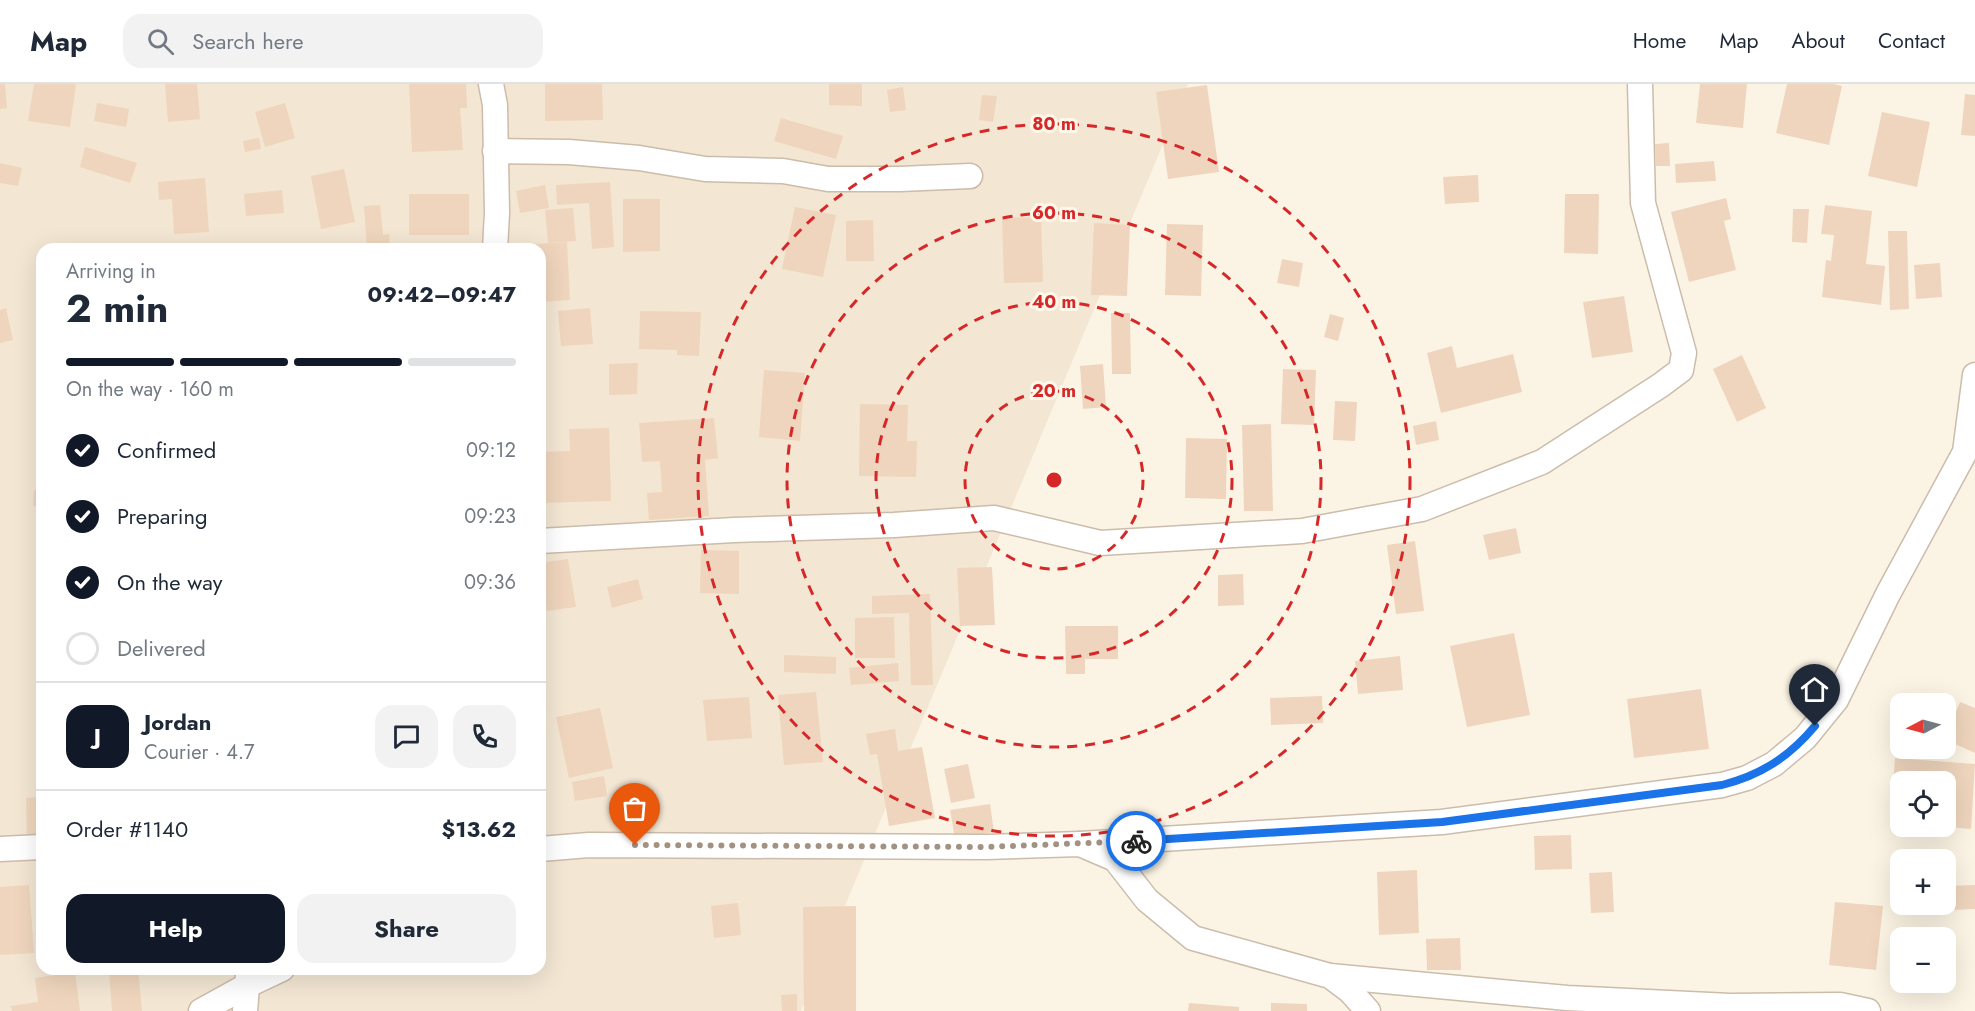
<!DOCTYPE html>
<html lang="en">
<head>
<meta charset="utf-8">
<style>
  body { margin:0; font-family:Jost,sans-serif; background:#f2f2f3; color:#1f2937; height:100vh; display:flex; flex-direction:column; font-size:22px; white-space:nowrap }
  * { box-sizing:border-box; margin:0 }
  p { font-size:20px; color:#747a83 }
  .icon { flex:none; width:33px; height:33px; fill:none; stroke:currentColor; stroke-width:2; stroke-linecap:round; stroke-linejoin:round }
  .map { position:relative; flex:1; overflow:hidden }
  .details { position:absolute; left:36px; top:159px; width:510px; height:732px; display:flex; flex-direction:column; background:#fff; border-radius:18px; box-shadow:0 6px 24px #0002 }
  .details>* { flex:none }
  .needle { width:39px; rotate:264deg }
  .fabs { position:absolute; left:1890px; top:609px; display:grid; gap:12px }
  .fabs a { display:grid; place-items:center; width:66px; height:66px; border-radius:12px; background:#fff; box-shadow:0 6px 24px #0002; font-size:30px }
  .pin { position:absolute; display:grid; place-items:center; width:51px; height:51px; color:#fff; margin:-62px -26px; border-radius:50% 50% 50% 0; rotate:-45deg; box-shadow:0 0 6px #0007 }
  .pin .icon { rotate:45deg }
  .courier { position:absolute; display:grid; place-items:center; width:60px; height:60px; margin:-30px; border:4px solid #1a73e8; border-radius:50%; background:#fff; color:#222; box-shadow:0 2px 8px #0007 }
  .summary em { font-style:normal; font-weight:700 }
  .summary div { display:flex; flex-direction:column-reverse }
  .summary { display:flex; align-items:center; justify-content:space-between; height:102px; padding:0 30px }
  h1 { font-size:39px; font-weight:700; line-height:45px }
  .bar { display:grid; grid-template-columns:repeat(4,1fr); gap:9px 6px; align-content:center; height:72px; padding:0 30px }
  .bar i { height:8px; border-radius:4px; background:#e0e1e3 }
  .bar .current { background:#111827 }
  .bar p { grid-column:span 4 }
  .line { display:flex; align-items:center; gap:15px; padding:0 30px; border-top:2px solid #e0e1e3 }
  .line div { flex:1 }
  .round { display:grid; place-items:center; flex:none; width:63px; height:63px; border-radius:18px; background:#f2f2f3 }
  ol { padding:0 30px; list-style:none }
  li { display:flex; align-items:center; gap:18px; height:66px }
  li p { margin-inline-start:auto }
  li .icon { padding:6px; border-radius:50%; background:#111827; color:#fff; stroke-width:4 }
  li:last-child { color:#747a83 }
  li i { width:33px; height:33px; border:3px solid #e0e1e3; border-radius:50% }
  .cta { display:flex; gap:12px; margin-top:auto; padding:12px 30px }
  .cta a { flex:1; height:69px; border-radius:18px; background:#111827; color:#fff; font-size:24px; font-weight:700; line-height:69px; text-align:center }
  .cta a+a { background:#f2f2f3; color:#1f2937 }
  header { display:flex; align-items:center; gap:36px; box-sizing:border-box; height:84px; padding:0 30px; background:#fff; border-bottom:2px solid #e0e1e3 }
  header strong { font-size:28px }
  nav { display:flex; gap:33px; margin-inline-start:auto; font-size:21px }
  .search { width:420px; height:54px; background:#f2f2f3; display:flex; align-items:center; gap:15px; box-sizing:border-box; padding:0 21px; border-radius:18px; color:#747a83; font-size:22px }
  .map>svg:first-child { display:block }
  .residential { fill:#f3e6d3; fill-rule:evenodd }
  .building { fill:#efd5bd }
  .lines { fill:none; stroke-linecap:round; stroke-linejoin:round }
  .minor-casing { stroke:#ccbcab; stroke-width:27 }
  .minor { stroke:#fff; stroke-width:24 }
  .done { stroke:#a39181; stroke-width:6; stroke-dasharray:0 10.8 }
  .route { stroke:#1a73e8; stroke-width:8 }
  .ring { fill:none; stroke:#d62828; stroke-width:3; stroke-dasharray:10 8 }
  .centre { fill:#d62828; stroke:#fef8ea; stroke-width:3 }
  .ring-label { font-size:18px; text-anchor:middle; font-weight:bold; fill:#d62828; stroke:#fef8ea; stroke-width:6; stroke-linejoin:round; paint-order:stroke }
</style>
</head>
<body>
<header>
<strong>Map</strong>
<div class="search"><svg class="icon" aria-label="search" viewBox="0 0 24 24"><circle cx="10" cy="10" r="6"/><path d="M15 15l6 6"/></svg>Search here</div>
<nav><a>Home</a><a>Map</a><a>About</a><a>Contact</a></nav>
</header>
<div class="map">
<svg width="1975" height="927" viewBox="0 0 1975 927">
  <rect width="100%" height="100%" fill="#fbf4e4"/>
  <path class="residential" d="M0 0H1188L801 927H0ZM42 165H540V885H42Z"/>
  <g class="building">
    <polygon points="0,0 5,0 7,24 0,25"/>
    <polygon points="34,0 76,0 70,43 28,37"/>
    <polygon points="165,0 197,0 200,35 168,38"/>
    <polygon points="409,0 466,0 467,24 460,24 463,66 412,68"/>
    <polygon points="545,0 602,0 603,36 545,37"/>
    <polygon points="829,0 862,0 862,22 829,21"/>
    <polygon points="1700,0 1747,0 1743,44 1696,39"/>
    <polygon points="1787,0 1834,0 1842,2 1829,61 1776,49"/>
    <polygon points="1207,1 1219,88 1168,95 1156,8"/>
    <polygon points="903,3 906,26 890,28 887,6"/>
    <polygon points="1965,10 1975,11 1975,52 1961,51"/>
    <polygon points="982,11 997,12 993,38 979,36"/>
    <polygon points="97,19 129,25 126,43 94,37"/>
    <polygon points="285,19 295,54 265,63 255,28"/>
    <polygon points="1882,28 1930,38 1917,103 1868,92"/>
    <polygon points="781,34 843,52 836,75 774,57"/>
    <polygon points="259,54 261,65 245,68 243,57"/>
    <polygon points="1669,59 1670,82 1656,82 1655,60"/>
    <polygon points="85,63 137,79 130,99 80,83"/>
    <polygon points="1714,77 1716,97 1676,99 1675,80"/>
    <polygon points="0,79 22,84 18,102 0,99"/>
    <polygon points="344,85 355,138 321,145 311,92"/>
    <polygon points="1478,91 1479,118 1445,120 1443,93"/>
    <polygon points="205,94 209,148 174,150 172,115 159,116 158,98"/>
    <polygon points="610,98 614,163 592,165 589,119 557,121 556,101"/>
    <polygon points="545,101 549,124 520,129 516,107"/>
    <polygon points="282,106 284,129 246,132 244,110"/>
    <rect x="409" y="110" width="60" height="41"/>
    <polygon points="1565,110 1599,110 1598,170 1564,169"/>
    <polygon points="1726,114 1731,135 1724,137 1736,186 1689,198 1671,128"/>
    <polygon points="623,115 660,115 660,167 623,168"/>
    <polygon points="380,121 383,151 389,150 390,165 367,165 364,122"/>
    <polygon points="1825,121 1872,127 1866,180 1885,182 1881,221 1822,213 1826,176 1831,177 1834,151 1821,150"/>
    <polygon points="795,123 836,131 823,193 782,185"/>
    <polygon points="573,124 576,157 548,159 545,126"/>
    <polygon points="1793,125 1809,125 1807,159 1792,158"/>
    <polygon points="1041,133 1043,198 1004,199 1002,134"/>
    <polygon points="873,136 874,177 846,177 846,137"/>
    <polygon points="1094,139 1130,141 1127,212 1091,211"/>
    <polygon points="1167,140 1203,141 1201,212 1165,211"/>
    <polygon points="1888,147 1907,147 1909,225 1890,226"/>
    <polygon points="567,158 570,216 540,218 540,165 523,165 523,161"/>
    <polygon points="1282,175 1303,179 1299,203 1277,199"/>
    <polygon points="1940,179 1942,213 1916,215 1914,181"/>
    <polygon points="1624,212 1633,268 1592,274 1583,218"/>
    <polygon points="6,224 13,256 0,259 0,226"/>
    <polygon points="590,224 593,260 561,262 558,227"/>
    <polygon points="640,227 701,228 699,272 677,271 677,266 639,265"/>
    <polygon points="1111,229 1130,229 1131,290 1112,290"/>
    <polygon points="1330,230 1344,234 1338,257 1324,253"/>
    <polygon points="1452,262 1457,284 1513,270 1522,308 1441,329 1427,269"/>
    <polygon points="1742,271 1766,324 1737,338 1713,285"/>
    <polygon points="638,279 637,310 609,311 609,280"/>
    <polygon points="1103,280 1106,323 1083,325 1080,282"/>
    <polygon points="1283,285 1316,286 1314,341 1281,340"/>
    <polygon points="764,286 805,289 800,357 759,353"/>
    <polygon points="1335,317 1357,318 1355,357 1333,356"/>
    <polygon points="860,320 908,321 907,357 917,357 916,393 859,392"/>
    <polygon points="714,334 718,374 705,376 709,432 649,436 647,409 662,408 660,377 642,378 639,339"/>
    <polygon points="1436,337 1439,356 1416,361 1413,342"/>
    <polygon points="1271,340 1273,427 1244,427 1242,341"/>
    <polygon points="609,344 611,417 540,419 540,368 570,367 569,345"/>
    <polygon points="1186,354 1227,355 1226,415 1185,414"/>
    <polygon points="34,406 42,406 42,423 33,422"/>
    <polygon points="1516,444 1521,469 1489,476 1483,451"/>
    <polygon points="1415,457 1424,527 1396,530 1387,461"/>
    <polygon points="701,466 739,467 739,510 700,509"/>
    <polygon points="568,475 576,523 547,527 540,479"/>
    <polygon points="992,483 995,541 960,542 957,484"/>
    <polygon points="1243,490 1244,521 1218,522 1218,491"/>
    <polygon points="638,495 643,515 612,524 607,503"/>
    <polygon points="930,510 933,601 911,601 909,529 872,530 872,512"/>
    <polygon points="894,533 895,574 855,574 855,534"/>
    <polygon points="1065,542 1118,542 1118,575 1085,575 1085,590 1066,590"/>
    <polygon points="1514,549 1530,631 1467,643 1450,562"/>
    <polygon points="784,571 836,573 836,590 784,588"/>
    <polygon points="1400,572 1403,606 1358,610 1355,577"/>
    <polygon points="898,579 899,597 851,601 849,584"/>
    <polygon points="40,582 42,582 42,620 38,620"/>
    <polygon points="1701,605 1709,665 1634,674 1627,615"/>
    <polygon points="816,608 823,678 784,681 778,611"/>
    <polygon points="1322,612 1323,639 1271,641 1270,614"/>
    <polygon points="749,613 752,654 707,657 703,616"/>
    <polygon points="1960,618 1975,624 1975,669 1946,656 1946,651"/>
    <polygon points="600,624 613,684 569,694 556,633"/>
    <polygon points="895,645 898,667 922,663 935,734 889,742 877,670 870,671 866,650"/>
    <polygon points="1895,674 1975,680 1971,745 1948,743 1950,725 1946,724 1946,698 1900,698 1900,739 1890,739"/>
    <polygon points="968,680 975,714 951,719 944,685"/>
    <polygon points="604,692 607,712 575,717 572,698"/>
    <polygon points="42,713 42,752 27,753 26,714"/>
    <polygon points="990,720 994,748 955,754 950,726"/>
    <polygon points="1571,751 1572,785 1535,786 1534,752"/>
    <polygon points="1417,786 1419,849 1379,851 1377,788"/>
    <polygon points="1612,788 1614,828 1591,829 1589,789"/>
    <polygon points="29,801 34,869 0,871 0,803"/>
    <polygon points="1975,801 1975,825 1949,826 1948,802"/>
    <polygon points="1835,818 1883,822 1876,886 1829,881"/>
    <polygon points="738,819 741,851 714,854 711,822"/>
    <polygon points="856,822 856,927 804,927 803,823"/>
    <polygon points="1460,854 1461,886 1427,886 1426,855"/>
    <polygon points="109,885 138,885 142,927 112,927"/>
    <polygon points="75,888 80,927 12,927 11,922 38,918 35,894"/>
    <polygon points="797,910 797,927 782,927 781,911"/>
    <polygon points="1189,919 1239,923 1239,927 1188,927"/>
    <polygon points="1271,919 1307,920 1307,927 1271,927"/>
  </g>
  <g class="lines">
    <defs>
      <g id="minor">
        <polyline points="491,0 495,21 497,129 495,165"/>
        <polyline points="495,67 569,68 639,74 705,85 783,87 828,95 900,95 970,92"/>
        <polyline points="540,457 734,446 894,441 994,434 1100,459 1302,447 1422,425 1542,378 1661,301 1681,286 1684,269 1643,119 1640,0"/>
        <polyline points="1080,760 1442,738 1722,701 1747,694 1774,680 1805,654 1836,616 1888,510 1965,368 1975,291"/>
        <polyline points="0,765 42,763"/>
        <polyline points="540,765 589,761 986,763 1080,760 1115,775 1147,816 1193,854 1330,892 1350,907 1368,927"/>
        <polyline points="1330,892 1567,914 1730,922 1840,921 1868,927"/>
        <polyline points="201,927 248,901 282,885"/>
        <polyline points="245,927 248,890"/>
      </g>
    </defs>
    <use href="#minor" class="minor-casing"/>
    <use href="#minor" class="minor"/>
  </g>
  <g class="lines">
    <polyline class="done" points="635,761 986,763 1136,757"/>
    <path class="route" d="M1136 757 1442 738 1722 701C1761 691 1789 673 1815 642"/>
  </g>
  <g class="ring">
    <circle cx="1054" cy="396" r="89"/>
    <circle cx="1054" cy="396" r="178"/>
    <circle cx="1054" cy="396" r="267"/>
    <circle cx="1054" cy="396" r="356"/>
  </g>
  <circle cx="1054" cy="396" r="9" class="centre"/>
  <g class="ring-label">
    <text x="1054" y="46">80 m</text>
    <text x="1054" y="135">60 m</text>
    <text x="1054" y="224">40 m</text>
    <text x="1054" y="313">20 m</text>
  </g>
</svg>
<div class="fabs">
<a><svg class="needle" viewBox="-14 -14 28 28"><path d="M0-13l5 13h-10z" fill="#e53935"/><path d="M0 13l5-13h-10z" fill="#747a83"/></svg></a>
<a><svg class="icon" aria-label="locate" viewBox="0 0 24 24"><circle cx="12" cy="12" r="6"/><path d="M12 2v4M12 18v4M2 12h4M18 12h4"/></svg></a>
<a>+</a>
<a>−</a>
</div>
<div class="pin" style="left:635px;top:761px;background:#ea580c"><svg class="icon" aria-label="bag" viewBox="0 0 24 24"><path d="M5 8h14l-1 12H6zM9 8a3 3 0 0 1 6 0"/></svg></div>
<div class="pin" style="left:1815px;top:642px;background:#1f2937"><svg class="icon" aria-label="home" viewBox="0 0 24 24"><path d="M3 11l9-7 9 7M6 9v11h12V9"/></svg></div>
<div class="courier" style="left:1136px;top:757px"><svg class="icon" aria-label="bike" viewBox="0 0 24 24"><circle cx="6" cy="16" r="4"/><circle cx="18" cy="16" r="4"/><path d="M6 16l4-8h5l3 8M10 8l3 8H6M13 5h3"/></svg></div>
<section class="details">
<div class="summary"><div><h1>2 min</h1><p>Arriving in</p></div><em>09:42–09:47</em></div>
<div class="bar"><i class="current"></i><i class="current"></i><i class="current"></i><i></i><p>On the way · 160 m</p></div>
<ol>
<li><svg class="icon" aria-label="check" viewBox="0 0 24 24"><path d="M5 12l5 5 9-10"/></svg>Confirmed<p>09:12</p></li>
<li><svg class="icon" aria-label="check" viewBox="0 0 24 24"><path d="M5 12l5 5 9-10"/></svg>Preparing<p>09:23</p></li>
<li><svg class="icon" aria-label="check" viewBox="0 0 24 24"><path d="M5 12l5 5 9-10"/></svg>On the way<p>09:36</p></li>
<li><i></i>Delivered</li>
</ol>
<div class="line" style="height:108px"><b class="round" style="background:#111827;color:#fff">J</b><div><b>Jordan</b><p>Courier · 4.7</p></div><a class="round"><svg class="icon" aria-label="chat" viewBox="0 0 24 24"><path d="M4 5h16v11H9l-5 4z"/></svg></a><a class="round"><svg class="icon" aria-label="phone" viewBox="0 0 24 24"><path d="M5 4h4l2 5-3 2q2 4 5 5l2-3 5 2v4C11 20 4 13 5 4z"/></svg></a></div>
<div class="line" style="height:78px"><div>Order #1140</div><b>$13.62</b></div>
<div class="cta"><a>Help</a><a>Share</a></div>
</section>
</div>
</body>
</html>
